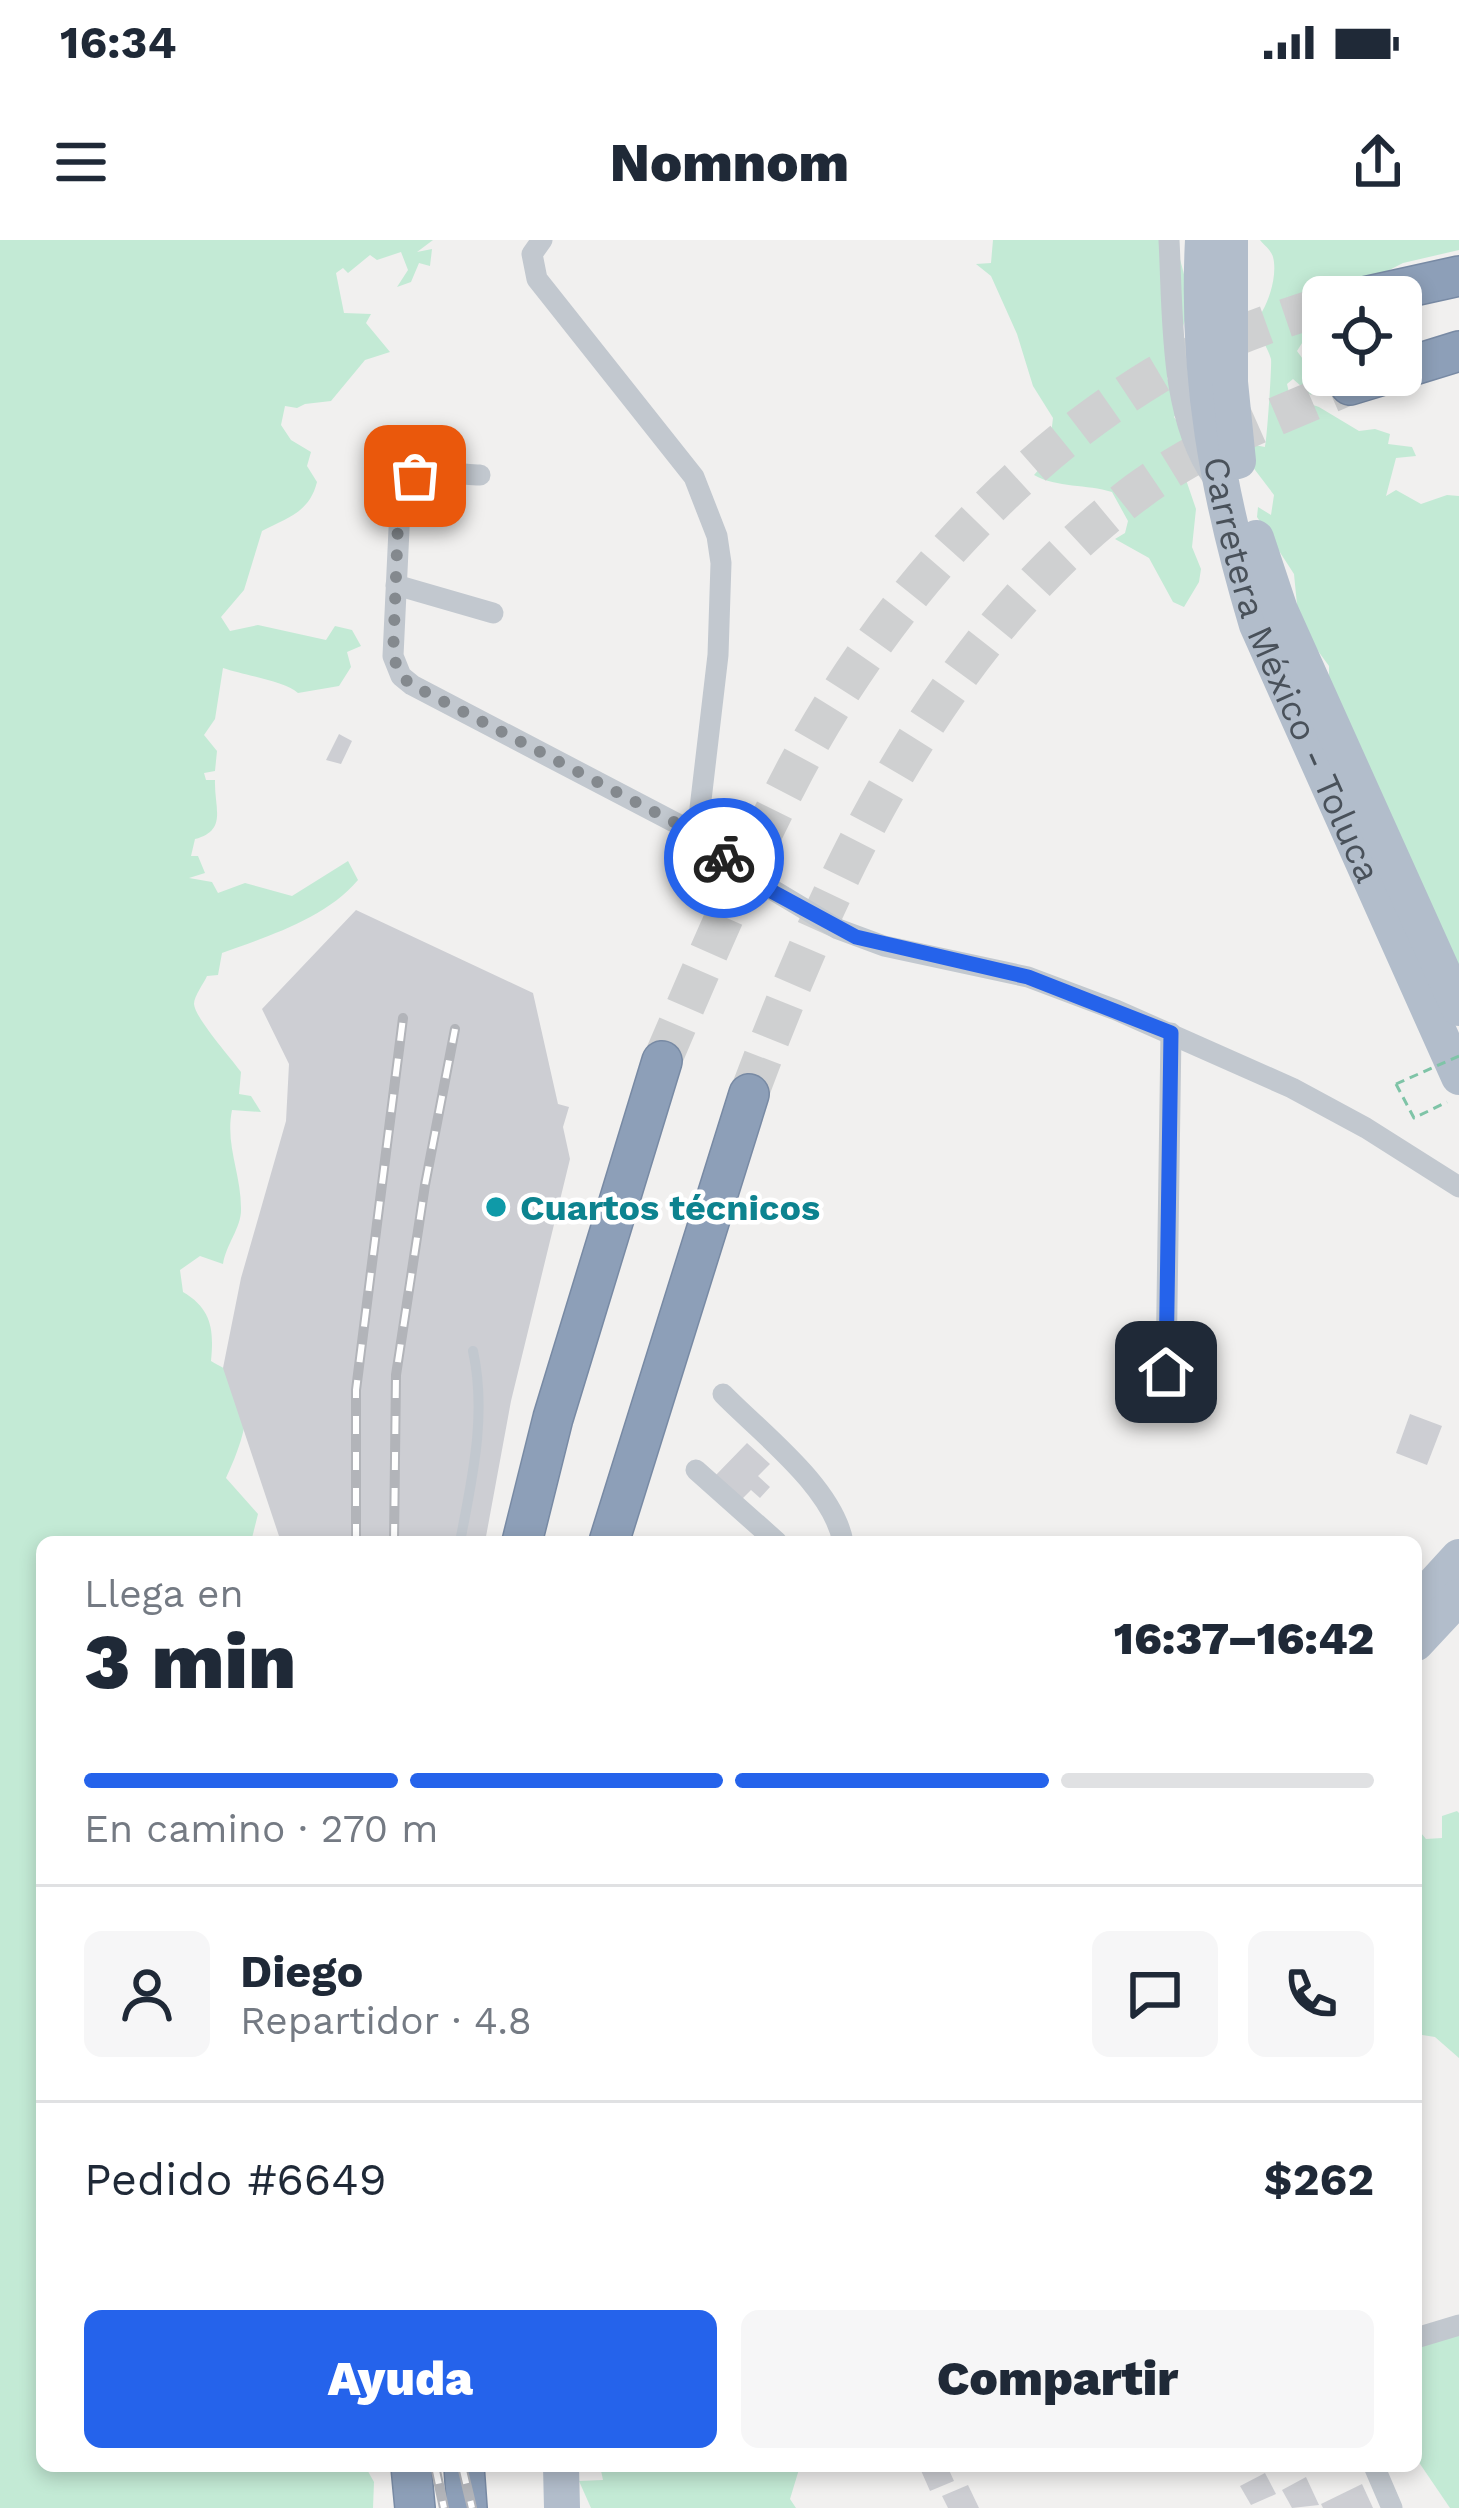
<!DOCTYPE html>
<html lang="es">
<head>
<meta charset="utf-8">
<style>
  body { margin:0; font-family:"Work Sans",sans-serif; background:#f6f6f7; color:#1f2937; height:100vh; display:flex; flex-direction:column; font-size:45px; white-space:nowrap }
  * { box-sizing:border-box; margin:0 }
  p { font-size:39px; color:#747a83 }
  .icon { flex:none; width:66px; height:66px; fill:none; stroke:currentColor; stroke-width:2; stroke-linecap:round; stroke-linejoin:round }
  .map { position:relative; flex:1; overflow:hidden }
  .details { position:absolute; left:36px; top:1296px; width:1386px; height:936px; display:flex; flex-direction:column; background:#fff; border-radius:18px; box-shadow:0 6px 18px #0003 }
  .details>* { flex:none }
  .controls { position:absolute; left:1302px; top:36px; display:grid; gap:24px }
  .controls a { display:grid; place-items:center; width:120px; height:120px; border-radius:18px; background:#fff; box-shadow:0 6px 18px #0003; font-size:60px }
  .pin { position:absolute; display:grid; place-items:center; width:102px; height:102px; color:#fff; margin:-51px; border-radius:24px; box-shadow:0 6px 18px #0006 }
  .courier { position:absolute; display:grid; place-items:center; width:120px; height:120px; margin:-60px; border:9px solid #2563eb; border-radius:50%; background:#fff; color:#222; box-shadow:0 3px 15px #0007 }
  .overview em { font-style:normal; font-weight:800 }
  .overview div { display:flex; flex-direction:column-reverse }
  .overview { display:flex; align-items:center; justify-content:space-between; height:204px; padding:0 48px }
  h1 { font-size:78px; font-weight:800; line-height:90px }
  .bar { display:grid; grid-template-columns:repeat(4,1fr); gap:18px 12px; align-content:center; height:144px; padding:0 48px }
  .bar i { height:15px; border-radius:9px; background:#e0e1e3 }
  .bar .on { background:#2563eb }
  .bar p { grid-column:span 4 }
  .line { display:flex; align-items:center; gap:30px; padding:0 48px; border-top:3px solid #e0e1e3 }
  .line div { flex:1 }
  .round { display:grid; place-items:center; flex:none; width:126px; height:126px; border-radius:18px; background:#f6f6f7 }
  .button { display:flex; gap:24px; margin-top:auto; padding:24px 48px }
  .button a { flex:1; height:138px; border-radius:18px; background:#2563eb; color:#fff; font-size:48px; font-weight:800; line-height:138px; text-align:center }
  .button a+a { background:#f6f6f7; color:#1f2937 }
  .status { display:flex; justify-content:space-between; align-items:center; height:84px; padding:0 60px; background:#fff; direction:ltr }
  .status svg { height:33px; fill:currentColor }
  header { display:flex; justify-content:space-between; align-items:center; height:156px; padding:0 48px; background:#fff; font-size:54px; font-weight:800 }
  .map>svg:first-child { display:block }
  .green { fill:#c3ead5 }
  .building { fill:#cdced3 }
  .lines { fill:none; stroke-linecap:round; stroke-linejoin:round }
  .highway-tunnel { stroke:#cfd0d1; stroke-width:39; stroke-dasharray:39 20; stroke-linecap:butt }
  .highway-casing { stroke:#788aa4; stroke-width:42 }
  .path { stroke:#7fc4a7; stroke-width:3; stroke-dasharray:9 6; stroke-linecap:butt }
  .lane { stroke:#c2c8cf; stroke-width:10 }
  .street { stroke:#c2c8cf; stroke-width:21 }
  .primary { stroke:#b2bdcb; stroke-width:36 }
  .highway { stroke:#8d9fb8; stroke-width:39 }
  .rail-casing { stroke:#b2b4b9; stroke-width:10 }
  .rail { stroke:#fff; stroke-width:6; stroke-dasharray:18; stroke-linecap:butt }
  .path-bridge { stroke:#7fc4a7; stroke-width:3; stroke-dasharray:9 6; stroke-linecap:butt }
  .done { stroke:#84898e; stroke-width:12; stroke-dasharray:0 21.6 }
  .route { stroke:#2563eb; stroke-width:15 }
  .culture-dot { fill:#0f9aa8; stroke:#fff; stroke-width:4.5 }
  .labels { text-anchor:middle; stroke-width:9; stroke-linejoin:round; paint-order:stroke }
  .street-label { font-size:36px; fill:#49515a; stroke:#fff }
  .culture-label { font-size:36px; font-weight:bold; fill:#0d838f; stroke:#fff; text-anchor:start }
</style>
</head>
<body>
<div class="status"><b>16:34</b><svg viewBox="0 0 49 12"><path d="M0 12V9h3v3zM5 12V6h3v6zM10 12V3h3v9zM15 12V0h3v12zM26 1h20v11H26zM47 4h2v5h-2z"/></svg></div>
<header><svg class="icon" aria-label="menu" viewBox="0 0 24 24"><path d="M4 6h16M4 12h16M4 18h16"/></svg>Nomnom<svg class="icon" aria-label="share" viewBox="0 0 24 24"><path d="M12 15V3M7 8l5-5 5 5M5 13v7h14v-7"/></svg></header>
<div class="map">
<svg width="1459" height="2268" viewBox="0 0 1459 2268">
  <rect width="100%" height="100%" fill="#f1f0ef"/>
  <g class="green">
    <path d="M0 0H433L417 12 432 9 430 26 419 23 411 42 397 47 408 30 401 12 377 20 370 15 348 33 343 28 336 33 344 73 371 74 366 83 390 112 365 120 331 161 305 164 297 168 285 166 281 185 291 200 311 212 307 226 317 242C309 273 288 277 262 291L244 350 221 377 230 391 258 385 326 400 335 386 352 390 361 406 347 412 351 427 339 446 298 453C284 441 243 435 223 428L215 479 204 495 217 511 215 531 204 533 206 540H215C214 568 228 590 195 599L191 616H198L205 633 189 638 212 642 218 653 245 643 292 656 348 621 358 640C325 679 268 696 222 713L218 735 207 736C204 743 194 756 194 764 195 778 231 818 241 832L239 854 251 856 261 872 232 870C225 905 241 933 241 968 242 987 226 1004 223 1024L200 1016 180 1030 183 1052C212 1069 214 1090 211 1121 218 1126 230 1130 236 1136 259 1163 238 1212 226 1238L258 1274 251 1302H42V2226H365L374 2242 373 2268H0Z"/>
    <path d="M993 0H1179L1176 4 1191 61 1167 138 1180 168 1174 177 1186 194 1182 228 1196 269 1192 307 1201 329 1199 342 1184 367 1173 362 1149 318 1115 299 1125 293 1128 281 1112 252C1087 244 1057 248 1034 235L1048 219 1053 178 1033 146 1017 94 991 36 976 24 991 23Z"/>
    <path d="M1260 0H1459V10L1403 23 1354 48 1298 67 1294 90 1309 92 1297 111 1319 141 1311 155 1293 139 1287 144 1290 157 1319 167 1359 191 1375 189 1390 194 1388 204 1412 207 1416 216 1396 218 1386 256 1396 250 1421 264 1447 255 1459 256V755L1329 441V426L1299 385 1294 334 1257 277 1258 267 1271 275 1274 255 1252 226 1249 204 1265 207C1267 201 1272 124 1271 119 1268 108 1259 95 1254 83 1268 68 1278 36 1273 17 1271 10 1265 6 1260 0Z"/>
    <polygon points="1457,1571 1459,1573 1459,1818 1435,1797 1416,1794 1416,1587 1426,1599 1442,1598 1442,1576"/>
    <polygon points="1459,2088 1459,2268 1450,2268 1416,2218 1416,2113 1431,2096"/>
    <polygon points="600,2226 800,2226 790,2259 796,2268 591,2268 579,2241 603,2240"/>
  </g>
  <g class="building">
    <polygon points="339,494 352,501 341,524 326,520"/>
    <polygon points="356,670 533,753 558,864 569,867 563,887 570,919 511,1161 485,1302 281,1302 223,1128 241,1038 286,881 289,824 262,769"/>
    <polygon points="1410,1174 1442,1186 1427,1225 1396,1213"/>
    <polygon points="747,1203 770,1224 758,1236 770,1247 760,1258 751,1250 740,1261 714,1237"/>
    <polygon points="919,2226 959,2226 949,2230 954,2241 930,2251"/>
    <polygon points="1265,2233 1276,2254 1251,2265 1240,2246"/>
    <polygon points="1306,2237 1319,2265 1292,2268 1282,2250"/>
    <polygon points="1362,2244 1373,2268 1323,2268 1321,2264"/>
    <polygon points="968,2245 979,2268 948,2268 942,2256"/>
  </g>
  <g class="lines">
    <g class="highway-tunnel">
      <path d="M662 821C704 723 745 625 795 530 878 374 1003 228 1155 136 1207 105 1265 84 1323 66"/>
      <path d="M749 854C833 630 941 398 1138 251 1201 204 1279 176 1350 145"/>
    </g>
    <defs>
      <g id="highway">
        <polyline points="1364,57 1459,36"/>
        <polyline points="1401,129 1459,111"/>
        <polyline points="1350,145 1383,135"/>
        <polyline points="522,1302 553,1178 662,821"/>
        <polyline points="609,1302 749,854"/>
        <polyline points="411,2226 415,2268"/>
        <polyline points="464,2226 467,2268"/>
      </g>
    </defs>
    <use href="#highway" class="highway-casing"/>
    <polyline class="path" points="1396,844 1414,878 1447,862"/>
    <path class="lane" d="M460 1302C472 1239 487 1175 473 1111"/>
    <g class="street">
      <polyline points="542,0 532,14 537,39 694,237 717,296 721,323 718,415 697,594"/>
      <path d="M1169 0C1173 74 1169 177 1213 238"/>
      <path d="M480 235C453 234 421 226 401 247L393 416 401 436 412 445 697 594 738 629 838 689 884 706 1028 737 1116 770 1292 848 1366 888 1459 947"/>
      <polyline points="396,345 493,373"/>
      <polyline points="1166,1132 1171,793"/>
      <path d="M723 1154C761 1193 833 1247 843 1302"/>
      <polyline points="696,1230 777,1302"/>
      <polyline points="1416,2098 1459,2085"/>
      <polyline points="1374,2226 1392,2268"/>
    </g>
    <g class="primary">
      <path id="s1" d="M1203 0C1196 137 1218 255 1257 385L1459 837"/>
      <polyline points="1230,0 1230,142 1238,221"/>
      <polyline points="1256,298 1280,370 1459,768"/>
      <polyline points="1416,1364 1459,1317"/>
      <polyline points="1416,1403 1459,1357"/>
      <polyline points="561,2226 562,2268"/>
    </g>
    <use href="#highway" class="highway"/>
    <defs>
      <g id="rail">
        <polyline points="356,1302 356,1150 403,778"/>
        <polyline points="394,1302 396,1135 425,945 455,789"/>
        <polyline points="435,2226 444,2268"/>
        <polyline points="462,2226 472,2268"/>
      </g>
    </defs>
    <use href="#rail" class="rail-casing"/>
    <use href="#rail" class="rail"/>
    <polyline class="path-bridge" points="1396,844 1459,816"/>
  </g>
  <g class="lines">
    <polyline class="done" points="415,236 401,247 399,256 393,416 401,436 412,445 697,594 724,618"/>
    <polyline class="route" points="724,618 773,652 856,697 1028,737 1171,793 1166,1132"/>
  </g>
  <circle class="culture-dot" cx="496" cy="967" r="12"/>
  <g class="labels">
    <g class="street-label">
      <text dy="13" stroke="none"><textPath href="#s1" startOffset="444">Carretera México - Toluca</textPath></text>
    </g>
    <g class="culture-label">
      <text x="520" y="980">Cuartos técnicos</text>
    </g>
  </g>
</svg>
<div class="controls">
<a><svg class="icon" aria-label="locate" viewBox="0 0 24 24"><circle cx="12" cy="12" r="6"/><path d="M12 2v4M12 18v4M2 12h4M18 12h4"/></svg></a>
</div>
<div class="pin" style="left:415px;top:236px;background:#ea580c"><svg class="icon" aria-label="bag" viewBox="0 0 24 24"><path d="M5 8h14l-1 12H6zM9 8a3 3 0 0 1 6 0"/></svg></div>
<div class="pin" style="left:1166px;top:1132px;background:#1f2937"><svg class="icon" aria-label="home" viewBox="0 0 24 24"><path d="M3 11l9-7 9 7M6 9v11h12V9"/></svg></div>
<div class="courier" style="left:724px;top:618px"><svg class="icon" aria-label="bike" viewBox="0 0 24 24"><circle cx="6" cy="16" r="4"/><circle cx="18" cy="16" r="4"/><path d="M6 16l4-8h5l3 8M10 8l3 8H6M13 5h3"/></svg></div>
<section class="details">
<div class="overview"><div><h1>3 min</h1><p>Llega en</p></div><em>16:37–16:42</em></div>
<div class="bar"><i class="on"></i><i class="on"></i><i class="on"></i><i></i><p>En camino · 270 m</p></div>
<div class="line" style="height:216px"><a class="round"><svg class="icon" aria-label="person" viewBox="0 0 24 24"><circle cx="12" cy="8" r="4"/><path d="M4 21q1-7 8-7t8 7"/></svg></a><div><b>Diego</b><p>Repartidor · 4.8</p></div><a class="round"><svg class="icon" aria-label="chat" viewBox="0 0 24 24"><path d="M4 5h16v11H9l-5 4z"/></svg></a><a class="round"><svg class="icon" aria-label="phone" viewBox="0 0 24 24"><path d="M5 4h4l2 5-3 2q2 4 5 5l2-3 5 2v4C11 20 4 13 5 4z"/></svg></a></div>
<div class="line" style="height:156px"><div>Pedido #6649</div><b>$262</b></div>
<div class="button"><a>Ayuda</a><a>Compartir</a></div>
</section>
</div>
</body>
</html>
